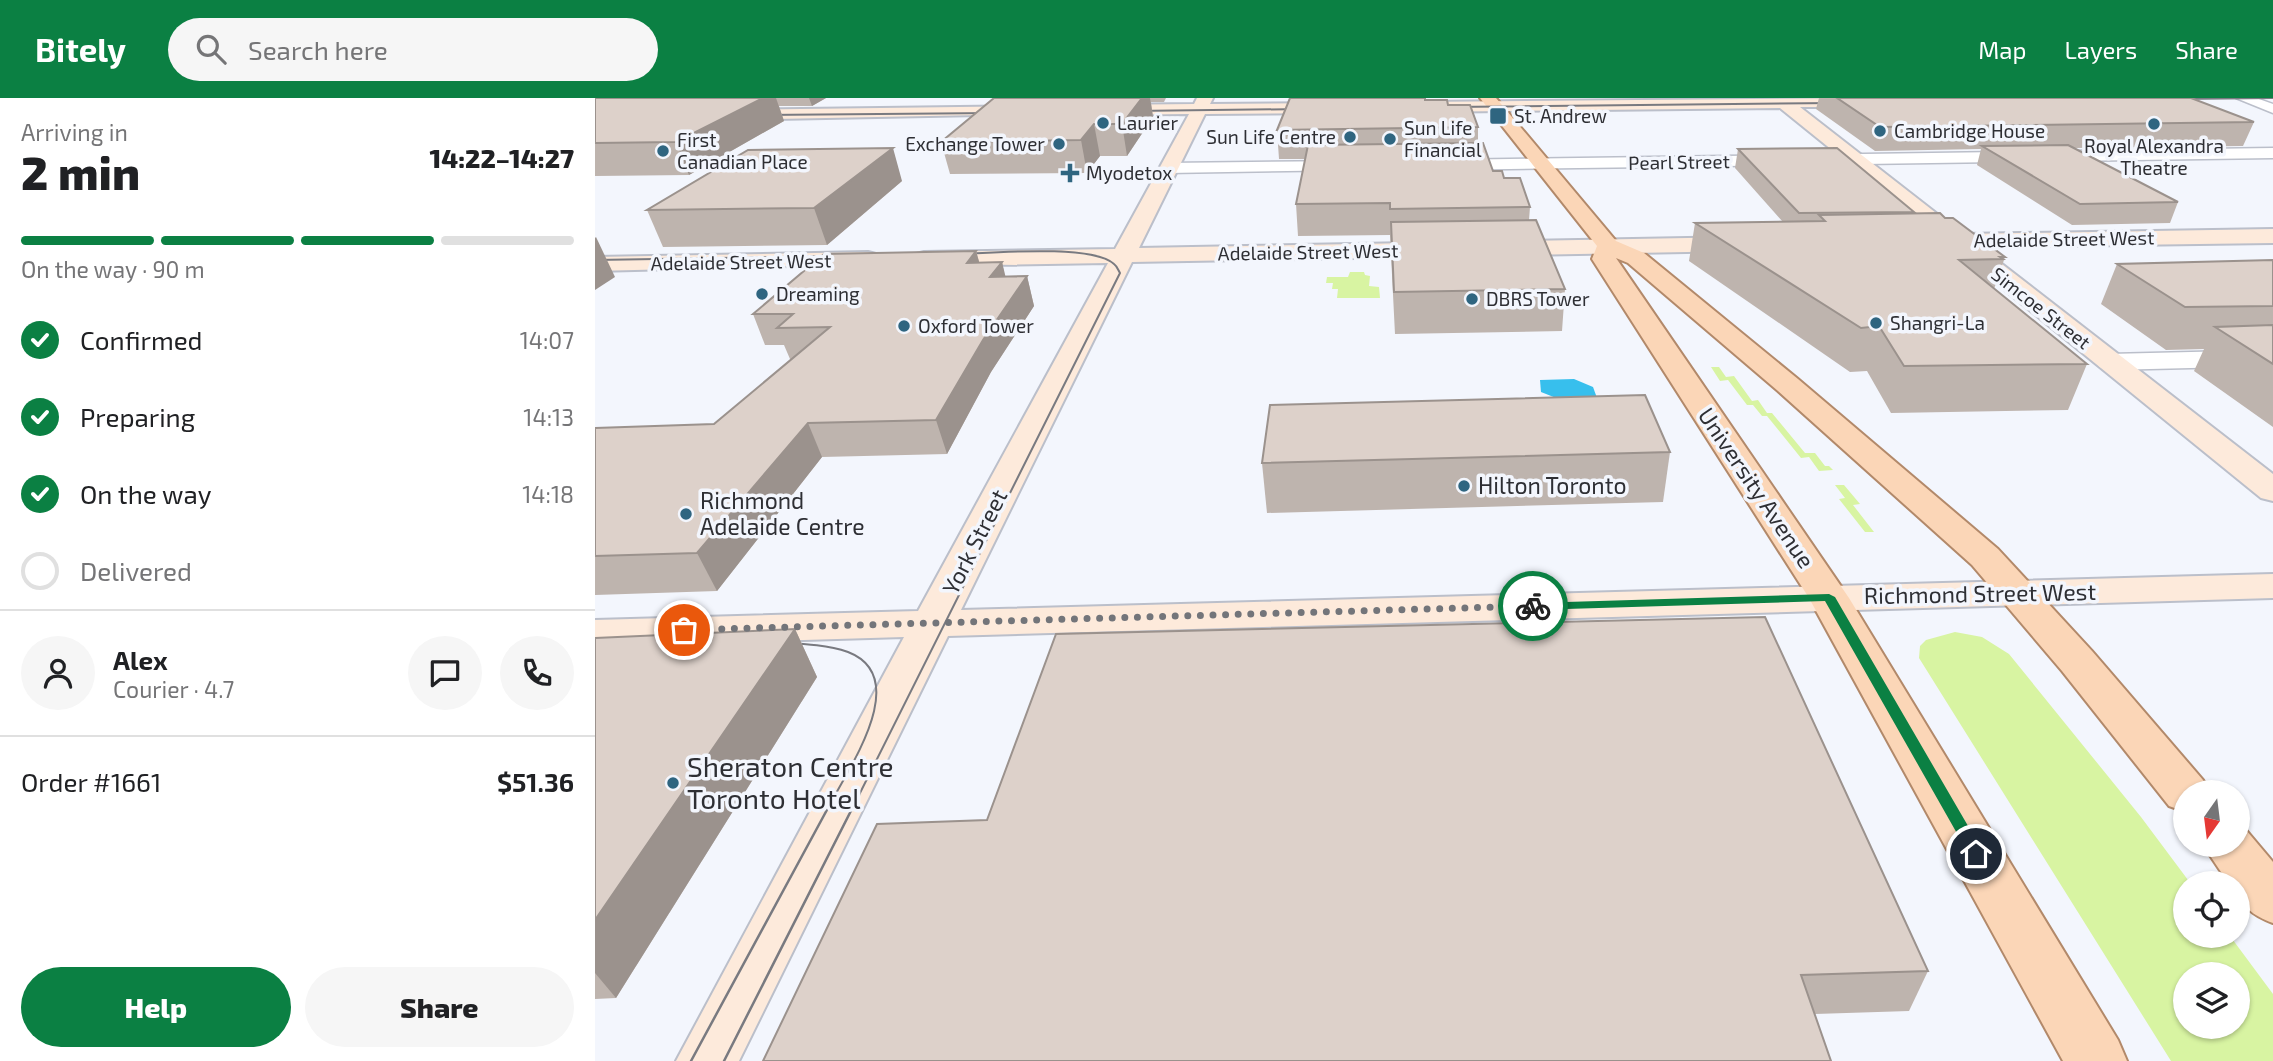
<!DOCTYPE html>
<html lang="en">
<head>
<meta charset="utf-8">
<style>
  body { margin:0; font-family:"Exo 2",sans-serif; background:#f6f6f6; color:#202124; height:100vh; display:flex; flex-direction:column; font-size:26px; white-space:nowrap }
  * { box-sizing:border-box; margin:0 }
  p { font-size:23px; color:#757577 }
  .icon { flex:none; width:38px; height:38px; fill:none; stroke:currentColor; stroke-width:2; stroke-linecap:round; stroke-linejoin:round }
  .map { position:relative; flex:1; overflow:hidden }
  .side { display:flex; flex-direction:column; background:#fff; width:595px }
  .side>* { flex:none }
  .needle { width:46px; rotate:194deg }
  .fabs { position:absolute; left:1578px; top:682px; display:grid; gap:14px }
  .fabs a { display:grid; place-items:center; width:77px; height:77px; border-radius:50%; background:#fff; box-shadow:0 2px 5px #0004; font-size:35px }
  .pin { position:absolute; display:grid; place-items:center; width:60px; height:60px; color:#fff; margin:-30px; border:4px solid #fff; border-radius:50%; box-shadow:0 2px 7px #0007 }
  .courier { position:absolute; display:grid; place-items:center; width:70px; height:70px; margin:-35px; border:5px solid #0b8043; border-radius:50%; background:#fff; color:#222; box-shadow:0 2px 9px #0007 }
  .summary em { font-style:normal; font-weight:800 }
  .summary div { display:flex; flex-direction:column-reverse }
  .summary { display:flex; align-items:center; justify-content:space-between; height:119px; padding:0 21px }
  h1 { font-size:46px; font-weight:800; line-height:52px }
  .bar { display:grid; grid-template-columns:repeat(4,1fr); gap:10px 7px; align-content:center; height:84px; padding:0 21px }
  .bar i { height:9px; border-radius:5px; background:#e0e0e0 }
  .bar .current { background:#0b8043 }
  .bar p { grid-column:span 4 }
  .line { display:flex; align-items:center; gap:18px; padding:0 21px; border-top:2px solid #e0e0e0 }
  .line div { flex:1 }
  .round { display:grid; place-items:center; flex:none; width:74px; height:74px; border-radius:37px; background:#f6f6f6 }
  ol { padding:0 21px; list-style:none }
  li { display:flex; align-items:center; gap:21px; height:77px }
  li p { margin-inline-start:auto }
  li .icon { padding:7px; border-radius:50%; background:#0b8043; color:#fff; stroke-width:4 }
  li:last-child { color:#757577 }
  li i { width:38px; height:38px; border:4px solid #e0e0e0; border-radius:50% }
  .cta { display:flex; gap:14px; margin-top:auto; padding:14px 21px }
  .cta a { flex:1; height:80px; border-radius:42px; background:#0b8043; color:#fff; font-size:28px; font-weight:800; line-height:80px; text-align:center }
  .cta a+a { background:#f6f6f6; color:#202124 }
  header { display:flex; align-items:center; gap:42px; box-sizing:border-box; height:98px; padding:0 35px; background:#0b8043; color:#fff }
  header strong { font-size:33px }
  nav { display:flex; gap:38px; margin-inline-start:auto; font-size:24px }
  .search { width:490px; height:63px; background:#f6f6f6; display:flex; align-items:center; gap:18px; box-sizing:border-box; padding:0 24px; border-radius:38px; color:#757577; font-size:26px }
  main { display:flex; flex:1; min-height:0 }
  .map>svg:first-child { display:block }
  .green { fill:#d8f4a2; fill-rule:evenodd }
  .water { fill:#37bfed }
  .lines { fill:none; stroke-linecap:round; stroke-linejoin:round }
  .street-casing { stroke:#bbbfca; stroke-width:3 }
  .secondary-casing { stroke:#bbbfca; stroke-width:4 }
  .primary-casing { stroke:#b2896a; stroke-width:4 }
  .street { fill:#fff; fill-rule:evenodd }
  .secondary { fill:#fdeadb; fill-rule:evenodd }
  .primary { fill:#fbd6b7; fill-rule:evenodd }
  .tram-far1 { stroke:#797a80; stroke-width:2 }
  .tram { stroke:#797a80; stroke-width:2.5 }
  .wall { fill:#beb4ae }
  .shaded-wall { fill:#9b928d }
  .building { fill:#ddd1ca; stroke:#9b928d; stroke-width:2 }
  .route { fill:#0b8043 }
  .done { stroke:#73757a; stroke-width:7; stroke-dasharray:0 12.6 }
  .poi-dot { fill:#2f6580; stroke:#f3f6fd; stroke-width:2.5 }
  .labels { text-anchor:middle; stroke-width:7; stroke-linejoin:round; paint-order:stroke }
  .far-poi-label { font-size:19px; fill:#2e2f34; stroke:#f3f6fd; text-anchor:start }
  .far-street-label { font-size:19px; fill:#2e2f34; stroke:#f3f6fd }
  .poi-label { font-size:23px; fill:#2e2f34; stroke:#f3f6fd; text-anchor:start }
  .street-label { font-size:23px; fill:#2e2f34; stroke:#f3f6fd }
  .near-poi-label { font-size:28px; fill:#2e2f34; stroke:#f3f6fd; text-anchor:start }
</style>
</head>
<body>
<header>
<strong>Bitely</strong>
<div class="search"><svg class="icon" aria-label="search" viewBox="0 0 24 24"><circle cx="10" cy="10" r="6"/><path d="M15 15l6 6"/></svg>Search here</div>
<nav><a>Map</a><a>Layers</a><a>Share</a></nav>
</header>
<main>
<section class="side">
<div class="summary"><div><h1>2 min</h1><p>Arriving in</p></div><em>14:22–14:27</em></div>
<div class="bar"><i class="current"></i><i class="current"></i><i class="current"></i><i></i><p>On the way · 90 m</p></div>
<ol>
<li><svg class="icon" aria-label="check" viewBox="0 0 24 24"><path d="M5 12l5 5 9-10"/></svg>Confirmed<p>14:07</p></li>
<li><svg class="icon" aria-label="check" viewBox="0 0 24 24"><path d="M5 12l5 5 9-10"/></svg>Preparing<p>14:13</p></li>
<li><svg class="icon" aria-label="check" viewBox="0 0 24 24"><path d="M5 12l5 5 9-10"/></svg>On the way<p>14:18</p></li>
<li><i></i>Delivered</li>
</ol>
<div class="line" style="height:126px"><a class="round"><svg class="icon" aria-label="person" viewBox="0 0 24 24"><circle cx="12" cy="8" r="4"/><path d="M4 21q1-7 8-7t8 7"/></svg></a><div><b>Alex</b><p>Courier · 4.7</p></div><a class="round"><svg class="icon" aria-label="chat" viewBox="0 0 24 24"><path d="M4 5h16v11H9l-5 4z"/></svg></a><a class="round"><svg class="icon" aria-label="phone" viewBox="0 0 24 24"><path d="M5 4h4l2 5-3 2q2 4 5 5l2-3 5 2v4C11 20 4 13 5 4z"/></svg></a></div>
<div class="line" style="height:91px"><div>Order #1661</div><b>$51.36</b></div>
<div class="cta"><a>Help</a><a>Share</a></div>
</section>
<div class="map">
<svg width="1678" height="963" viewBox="0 0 1678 963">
  <rect width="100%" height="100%" fill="#f3f6fd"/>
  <g class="green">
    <polygon points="755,174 769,174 770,177 775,178 774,188 784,189 785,200 742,200 743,191 737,191 738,185 731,185 732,179 753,179"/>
    <polygon points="1116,269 1124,269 1131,279 1139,278 1157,303 1163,302 1172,315 1177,315 1210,355 1220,355 1230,368 1234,368 1238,372 1224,373 1214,359 1206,360 1172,318 1167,318 1158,307 1152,307 1133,282 1125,283"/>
    <polygon points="1240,387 1249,387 1265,406 1258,407 1279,434 1270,434 1244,401 1250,400"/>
    <path d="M1360 534 1387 539 1414 556 1546 719 1596 786H1591V838H1635L1678 896V963H1576L1324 560 1325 548 1331 542ZM1591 877H1643V929H1591Z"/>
  </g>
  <polygon class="water" points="979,281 998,289 1009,319 946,294 945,282"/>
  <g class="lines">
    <defs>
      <g id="street">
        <polygon points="1641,0 1661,0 1678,6 1678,15"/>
        <polygon points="1678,50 1678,60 849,72 841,67 849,62"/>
        <polygon points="754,63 760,64 762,68 760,72 573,75 564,70 573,65"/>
        <polygon points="1678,252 1678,268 1514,272 1505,269 1501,264 1505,259 1514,256"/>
      </g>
      <g id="secondary">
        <polygon points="602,0 618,0 615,6 743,5 751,10 743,15 610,16 544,150 1147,139 1155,141 1158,146 1155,151 1147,153 537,164 366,512 1678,476 1678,500 353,538 144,963 81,963 309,539 0,548 0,522 323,513 513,165 329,168 321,166 317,161 321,156 329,154 520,151 594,16 506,17 498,12 506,7 599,6"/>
        <polygon points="1278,0 1283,4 1275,9 1205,9 1368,136 1678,131 1678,145 1385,149 1678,376 1678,403 1666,400 1357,149 1329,148 1326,143 1329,138 1341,136 1185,10 825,14 817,9 825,4"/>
        <polygon points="435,8 441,10 443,13 441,16 135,22 127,17 135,12"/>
        <polygon points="273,154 281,156 285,161 281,166 0,173 0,159"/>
      </g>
      <g id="primary">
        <polygon points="885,0 901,0 1021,143 1049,155 1203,281 1403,451 1497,553 1608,682 1615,695 1591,695 1591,714 1574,708 1467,573 1377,467 1183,293 1033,165 1021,160 1254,500 1523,942 1532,963 1468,963 1214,500 997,161 1002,148"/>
        <path d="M1643 730 1651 732 1678 764V825C1659 818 1643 808 1643 786H1634L1608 747H1643Z"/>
      </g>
    </defs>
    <use href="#street" class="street-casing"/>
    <use href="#secondary" class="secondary-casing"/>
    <use href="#primary" class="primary-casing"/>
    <use href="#street" class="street"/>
    <use href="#secondary" class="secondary"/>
    <use href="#primary" class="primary"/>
    <g class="tram-far1">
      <polyline points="1580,1 1678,0"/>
      <polyline points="856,9 1241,5"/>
      <polyline points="537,13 709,11"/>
      <polyline points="166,17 401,15"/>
      <polyline points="0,162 245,158"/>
      <path d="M189 545C210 546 233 547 253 554 315 578 259 662 239 699"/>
      <path d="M263 699 525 175C523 172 522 168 519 166 498 146 395 155 364 156"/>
    </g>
    <g class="tram">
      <polyline points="96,963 240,697"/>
      <polyline points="129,963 264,697"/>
    </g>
  </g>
  <g class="wall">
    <polygon points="0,0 231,0 217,8 184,8 189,23 94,77 0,78"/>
    <polygon points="399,0 571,0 569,4 556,4 558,19 532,58 505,58 492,75 355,76 346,44"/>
    <polygon points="1224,0 1596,0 1659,24 1648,48 1479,50 1583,104 1575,125 1477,127 1382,67 1386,51 1280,53 1221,11"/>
    <polygon points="830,2 853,7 883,29 883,45 898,73 909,80 935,109 934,122 970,191 967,233 800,236 795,137 703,138 701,106 710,61 684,61 682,32"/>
    <polygon points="1143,51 1319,114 1318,116 1350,120 1410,159 1399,191 1492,266 1473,312 1296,315 1272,273 1255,274 1094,163 1100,125 1188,124 1140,70"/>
    <polygon points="307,83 232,147 68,149 52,112"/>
    <polygon points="381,153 384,164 407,164 410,179 432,178 439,208 396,274 352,356 227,359 122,493 0,497 0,330 119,326 197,261 195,261 189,247 170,247 158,216"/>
    <polygon points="1678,162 1678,329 1599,273 1609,251 1571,252 1506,206 1522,166"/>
    <polygon points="1075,354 1068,404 672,415 667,365"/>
    <polygon points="200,531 222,579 21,900 0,901 0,540"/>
    <polygon points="282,726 1333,873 1314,913 1220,916"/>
  </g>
  <g class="shaded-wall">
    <polygon points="168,0 181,0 189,23 94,77 81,44"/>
    <polygon points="214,0 231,0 217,8"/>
    <polygon points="547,0 555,0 558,19 532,58 527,26"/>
    <polygon points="499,26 505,58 492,75 486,42"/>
    <polygon points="298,50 307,83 232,147 219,110"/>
    <polygon points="1,139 20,179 0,192 0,140"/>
    <polygon points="381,153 389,181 372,165"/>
    <polygon points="407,164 414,193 395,179"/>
    <polygon points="432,178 439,208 396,274 352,356 341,322 388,242"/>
    <polygon points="213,325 227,359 122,493 102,455"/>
    <polygon points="200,531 222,579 21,900 0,875 0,822"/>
  </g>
  <g class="building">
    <polygon points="0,0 168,0 81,44 0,45"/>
    <polygon points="399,0 547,0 527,26 499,26 486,42 346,44"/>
    <polygon points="695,0 830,0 830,2 852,2 853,7 875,7 883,29 682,32"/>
    <polygon points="1242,0 1596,0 1659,24 1285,29"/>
    <polygon points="888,45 898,73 907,73 909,80 925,80 935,109 795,111 795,105 701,106 713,47"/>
    <polygon points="1473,47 1583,104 1485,106 1387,48"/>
    <polygon points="298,50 219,110 52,112 153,52"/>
    <polygon points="1242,50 1319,114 1204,115 1143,51"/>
    <polygon points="1345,115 1350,120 1358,120 1410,159 1405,159 1408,161 1364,162 1492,266 1309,268 1284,228 1266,230 1100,125 1230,123 1224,117"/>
    <polygon points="941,122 970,191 799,194 796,124"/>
    <polygon points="381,153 372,165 407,164 395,179 432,178 388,242 341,322 213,325 102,455 0,458 0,330 119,326 235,229 182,230 198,216 158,216 229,156"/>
    <polygon points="1678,162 1678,208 1590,209 1522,166"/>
    <polygon points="1678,227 1678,266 1620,229"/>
    <polygon points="1050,297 1075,354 667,365 675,307"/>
    <polygon points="1170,519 1333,873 1206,877 1236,963 168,963 282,726 392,722 461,536"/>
    <polygon points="200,531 0,822 0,540"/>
  </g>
  <polygon class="route" points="1234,496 1240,499 1387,752 1389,756 1387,760 1376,760 1230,503 938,512 932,508 938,505"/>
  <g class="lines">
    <polyline class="done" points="89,532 938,508"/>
  </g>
  <g class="poi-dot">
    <rect x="894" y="9" width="18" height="18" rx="3.5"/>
    <circle cx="508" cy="25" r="7"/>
    <circle cx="1559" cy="26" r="7"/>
    <circle cx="1285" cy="33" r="7"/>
    <circle cx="755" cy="39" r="7"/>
    <circle cx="795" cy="41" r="7"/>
    <circle cx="464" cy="46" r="7"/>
    <circle cx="68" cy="53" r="7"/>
    <path d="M471.5 64.5h7v7h7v7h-7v7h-7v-7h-7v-7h7z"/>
    <circle cx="167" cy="196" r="7"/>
    <circle cx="877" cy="201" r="7"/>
    <circle cx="1281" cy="225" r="7"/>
    <circle cx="309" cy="228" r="7"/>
    <circle cx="869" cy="388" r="7"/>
    <circle cx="91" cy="416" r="7"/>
    <circle cx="78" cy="685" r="7"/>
  </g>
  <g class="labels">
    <g class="far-poi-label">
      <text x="919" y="25">St. Andrew</text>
      <text x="522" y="32">Laurier</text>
      <text x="809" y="37">Sun Life<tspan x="809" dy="22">Financial</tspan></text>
      <text x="1299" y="40">Cambridge House</text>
      <text x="741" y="46" text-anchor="end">Sun Life Centre</text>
      <text x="82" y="49">First<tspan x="82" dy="22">Canadian Place</tspan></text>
      <text x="450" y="53" text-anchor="end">Exchange Tower</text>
      <text x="1559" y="55" text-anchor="middle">Royal Alexandra<tspan x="1559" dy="22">Theatre</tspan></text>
      <text x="491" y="82">Myodetox</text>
      <text x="181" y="203">Dreaming</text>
      <text x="891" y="208">DBRS Tower</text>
      <text x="1295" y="232">Shangri-La</text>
      <text x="323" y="235">Oxford Tower</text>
    </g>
    <g class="far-street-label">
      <text transform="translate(1084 64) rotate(-1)" y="7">Pearl Street</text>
      <text transform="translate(1469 141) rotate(-1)" y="7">Adelaide Street West</text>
      <text transform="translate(713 154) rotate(-1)" y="7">Adelaide Street West</text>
      <text transform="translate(146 164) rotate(-1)" y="7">Adelaide Street West</text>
      <text transform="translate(1446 210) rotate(38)" y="7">Simcoe Street</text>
    </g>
    <g class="poi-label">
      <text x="883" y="396">Hilton Toronto</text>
      <text x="105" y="411">Richmond<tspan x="105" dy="26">Adelaide Centre</tspan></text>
    </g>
    <g class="street-label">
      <text transform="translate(1161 390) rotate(56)" y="8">University Avenue</text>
      <text transform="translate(380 444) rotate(-63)" y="8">York Street</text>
      <text transform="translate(1385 496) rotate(-1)" y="8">Richmond Street West</text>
    </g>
    <g class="near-poi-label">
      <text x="92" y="679">Sheraton Centre<tspan x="92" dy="32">Toronto Hotel</tspan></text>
    </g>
  </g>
</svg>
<div class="fabs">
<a><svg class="needle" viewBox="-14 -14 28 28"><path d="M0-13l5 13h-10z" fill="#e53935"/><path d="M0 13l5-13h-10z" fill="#757577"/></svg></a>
<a><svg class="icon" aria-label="locate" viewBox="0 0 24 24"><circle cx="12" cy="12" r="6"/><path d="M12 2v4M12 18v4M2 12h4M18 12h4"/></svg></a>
<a><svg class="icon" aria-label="layers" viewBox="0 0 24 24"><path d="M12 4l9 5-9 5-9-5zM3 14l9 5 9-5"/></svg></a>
</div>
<div class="pin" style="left:89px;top:532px;background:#ea580c"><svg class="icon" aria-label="bag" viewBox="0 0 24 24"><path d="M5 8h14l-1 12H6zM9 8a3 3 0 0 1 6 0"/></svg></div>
<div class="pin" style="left:1381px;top:756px;background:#1f2937"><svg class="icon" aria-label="home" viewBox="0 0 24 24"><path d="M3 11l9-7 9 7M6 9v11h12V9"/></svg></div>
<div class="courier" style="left:938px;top:508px"><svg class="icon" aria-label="bike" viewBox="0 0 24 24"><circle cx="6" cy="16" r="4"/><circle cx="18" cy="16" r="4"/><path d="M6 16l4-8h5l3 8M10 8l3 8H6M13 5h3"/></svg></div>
</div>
</main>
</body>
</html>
